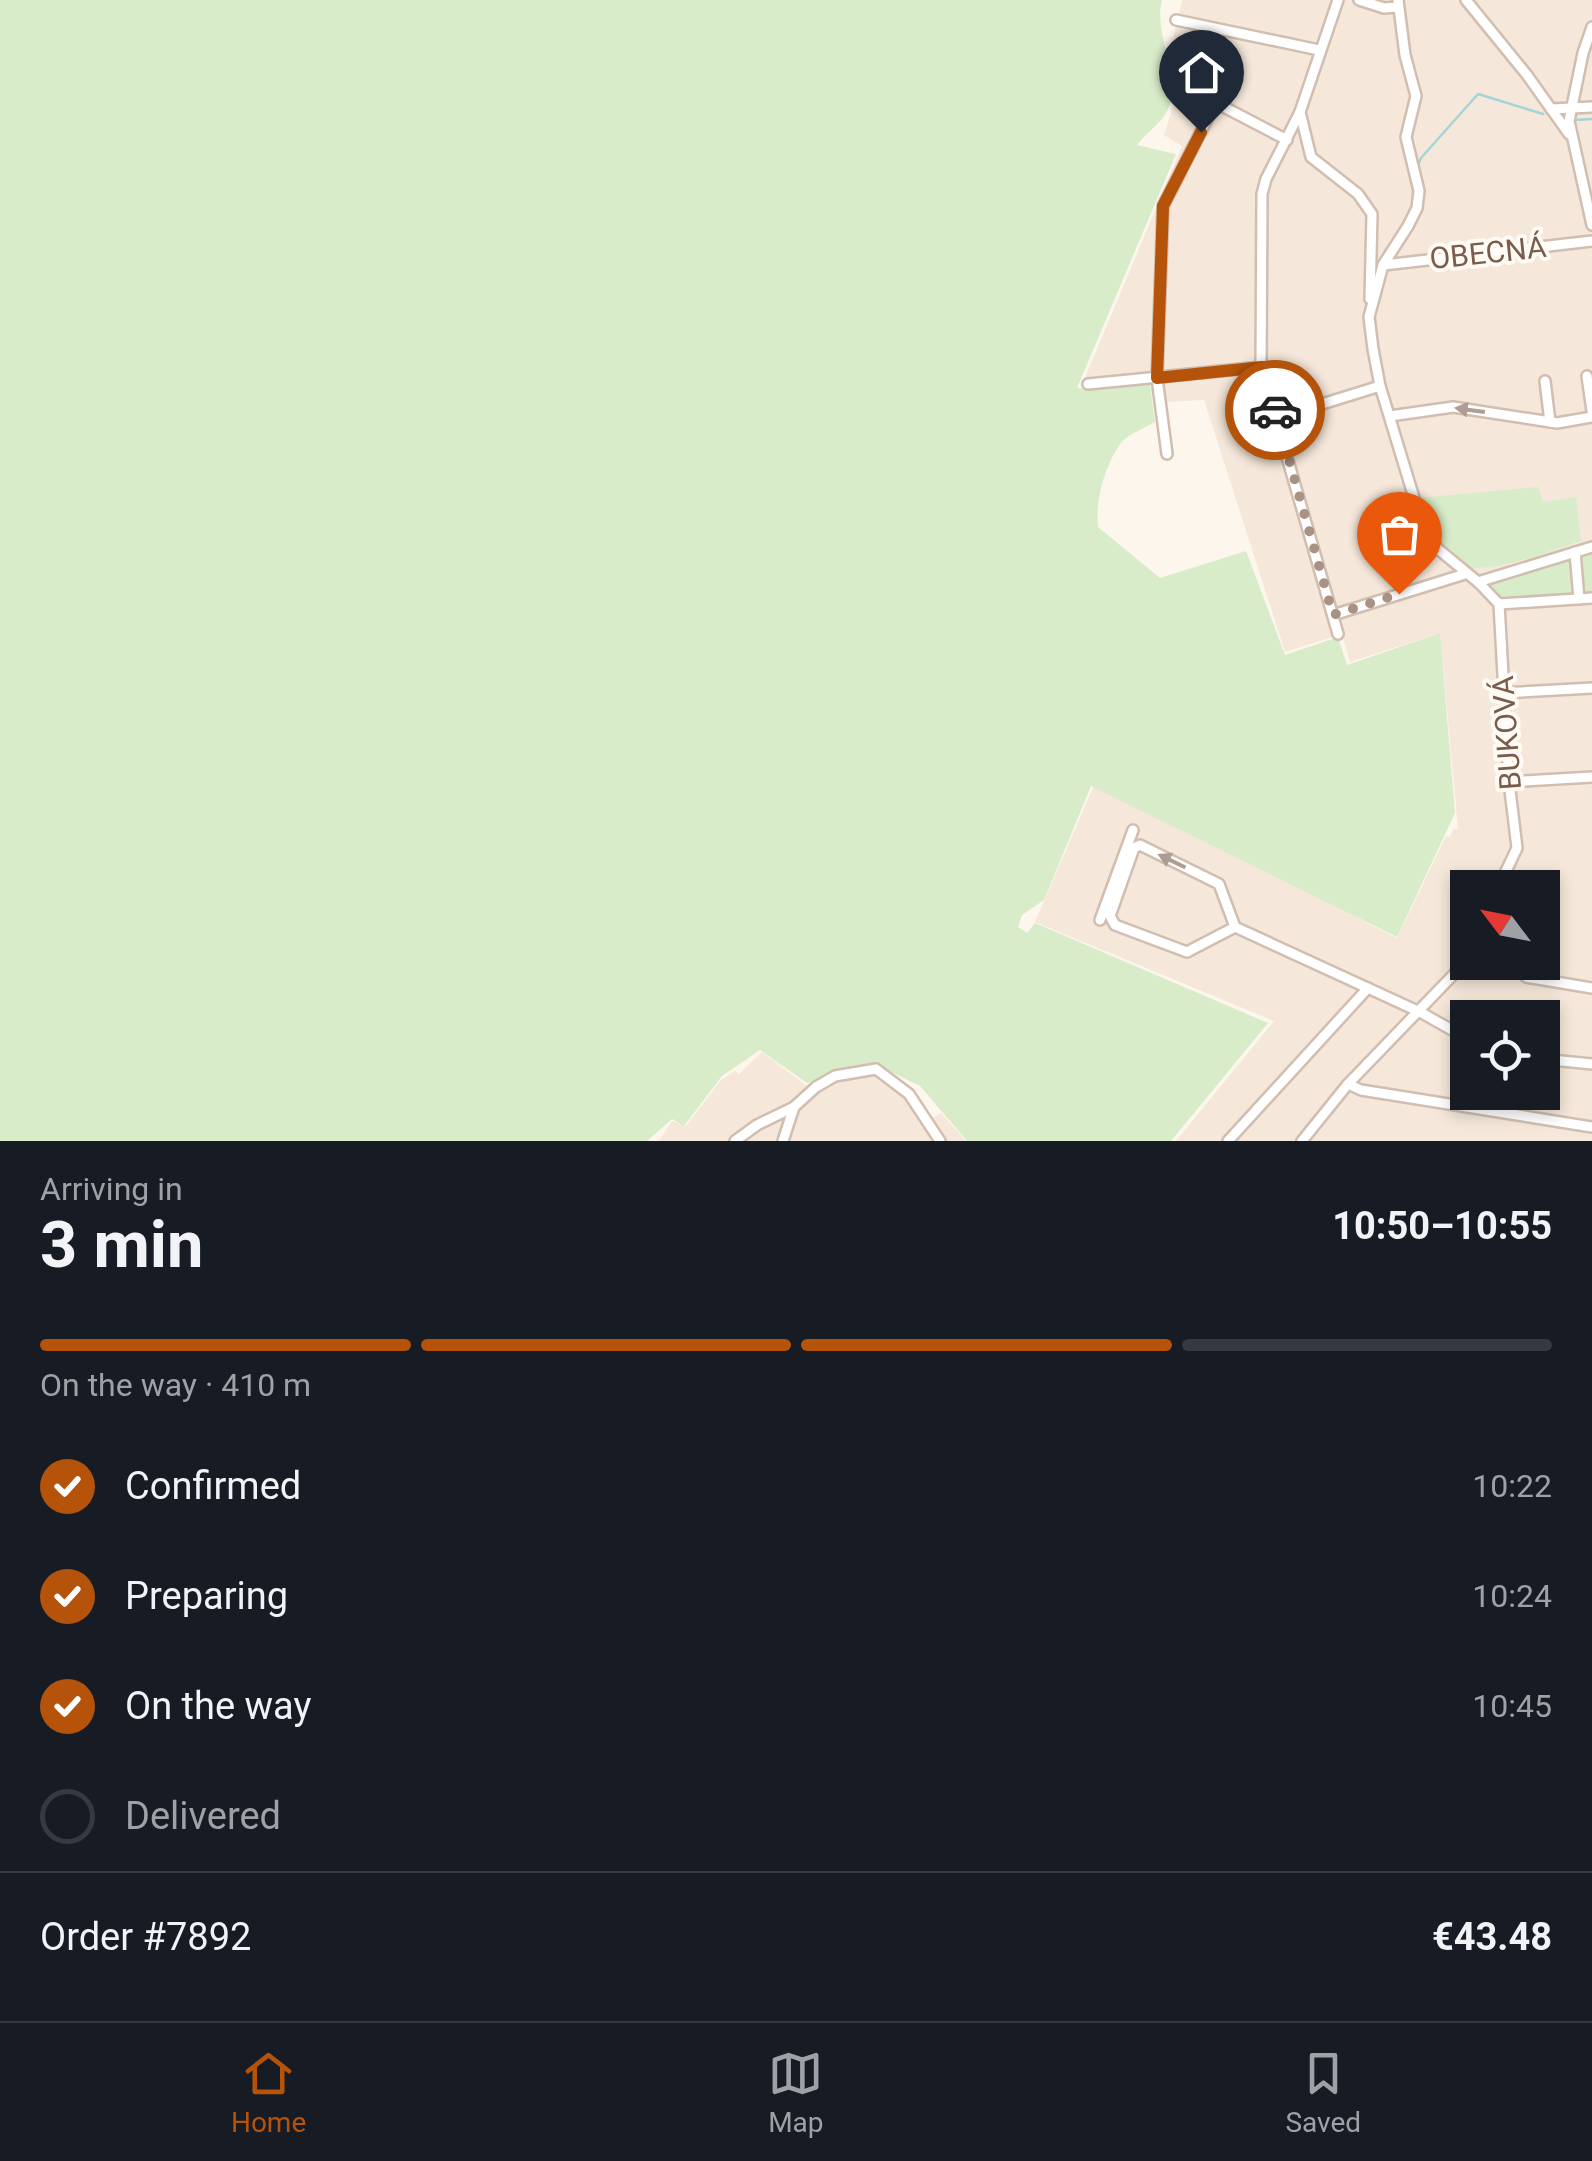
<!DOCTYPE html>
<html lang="en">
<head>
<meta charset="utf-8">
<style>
  body { margin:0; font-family:Roboto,sans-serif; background:#20242c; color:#f1f3f6; height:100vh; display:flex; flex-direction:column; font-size:38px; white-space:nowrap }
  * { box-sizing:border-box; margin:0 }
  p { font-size:32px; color:#9ea1a6 }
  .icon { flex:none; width:55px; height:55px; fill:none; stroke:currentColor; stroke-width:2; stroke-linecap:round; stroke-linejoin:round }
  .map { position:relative; height:1141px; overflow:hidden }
  .drawer { display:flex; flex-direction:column; background:#171b24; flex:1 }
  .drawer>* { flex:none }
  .needle { width:65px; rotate:302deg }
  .fabs { position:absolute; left:1450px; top:870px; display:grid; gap:20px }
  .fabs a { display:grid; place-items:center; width:110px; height:110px; border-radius:0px; background:#171b24; box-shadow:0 5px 15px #0003; font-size:50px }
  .pin { position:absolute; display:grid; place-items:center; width:85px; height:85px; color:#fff; margin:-102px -42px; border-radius:50% 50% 50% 0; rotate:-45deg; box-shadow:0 0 10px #0007 }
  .pin .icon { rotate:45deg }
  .courier { position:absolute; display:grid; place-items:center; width:100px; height:100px; margin:-50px; border:8px solid #b45309; border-radius:50%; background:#fff; color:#222; box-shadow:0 2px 12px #0007 }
  .overview em { font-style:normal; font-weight:700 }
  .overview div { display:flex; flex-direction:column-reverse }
  .overview { display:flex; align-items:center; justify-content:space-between; height:170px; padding:0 40px }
  h1 { font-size:65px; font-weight:700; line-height:75px }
  .bar { display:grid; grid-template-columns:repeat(4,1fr); gap:15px 10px; align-content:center; height:120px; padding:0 40px }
  .bar i { height:12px; border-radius:8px; background:#363941 }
  .bar .selected { background:#b45309 }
  .bar p { grid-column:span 4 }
  .line { display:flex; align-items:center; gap:25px; padding:0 40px; border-top:2px solid #363941 }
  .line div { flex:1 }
  ol { padding:0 40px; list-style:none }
  li { display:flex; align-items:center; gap:30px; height:110px }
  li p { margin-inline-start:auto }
  li .icon { padding:10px; border-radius:50%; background:#b45309; color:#fff; stroke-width:4 }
  li:last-child { color:#9ea1a6 }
  li i { width:55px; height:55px; border:5px solid #363941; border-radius:50% }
  .dock { display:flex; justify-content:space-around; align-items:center; height:140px; border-top:2px solid #363941; background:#171b24; font-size:28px; color:#9ea1a6 }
  .dock a { display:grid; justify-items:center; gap:5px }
  .dock .selected { color:#b45309 }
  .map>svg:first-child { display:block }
  .residential { fill:#f5e8da; fill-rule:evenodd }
  .green { fill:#d8ecc9 }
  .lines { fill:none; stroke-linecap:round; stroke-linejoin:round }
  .stream { stroke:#a5d3da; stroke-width:2.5 }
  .minor-casing { stroke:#d1beb0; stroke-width:14 }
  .minor { stroke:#fff; stroke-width:9 }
  .oneway { fill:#af9d94 }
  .done { stroke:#a89285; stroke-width:10; stroke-dasharray:0 18 }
  .route { stroke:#b45309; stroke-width:12 }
  .labels { text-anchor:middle; stroke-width:8; stroke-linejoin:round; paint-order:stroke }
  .street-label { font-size:30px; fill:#7a5c4d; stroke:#fffaf3 }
</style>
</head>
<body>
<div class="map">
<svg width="1592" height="1141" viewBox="0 0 1592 1141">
  <rect width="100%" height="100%" fill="#fdf6ec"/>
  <g class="residential">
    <path d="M1182 0H1592V1141H1176L1274 1021 1035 922 1095 783 1397 938 1446 836 1450 837 1453 829H1458L1440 633 1350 662 1342 634 1285 652 1204 400 1165 402 1161 372 1084 380 1182 146 1164 135 1181 82 1175 78 1185 52 1172 43ZM1468 888H1542V962H1468ZM1468 1018H1542V1092H1468Z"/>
    <polygon points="762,1052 807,1086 828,1077 876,1069 912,1093 929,1120 941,1113 966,1141 659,1141 672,1121 686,1126 721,1080 735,1071 739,1074"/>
  </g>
  <g class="green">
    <path d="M0 0H1162C1152 37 1187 82 1164 116 1157 126 1145 134 1137 145L1176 154 1077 388 1150 384 1155 422C1145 428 1128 434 1121 443 1105 464 1095 501 1098 527L1160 578 1246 551 1285 655 1338 637 1347 665 1440 633 1455 813 1397 937 1091 786 1044 900 1022 915 1018 927 1027 933 1035 923 1268 1023 1171 1141H967L920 1086 873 1063 807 1083 760 1050 722 1076 684 1126 672 1119 647 1141H0Z"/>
    <path d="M1538 487 1543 502 1576 497 1581 541C1552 550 1487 577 1457 565 1436 556 1424 518 1418 498Z"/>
    <polygon points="1592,549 1592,597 1504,604 1485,587 1485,583"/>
  </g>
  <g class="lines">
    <g class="stream">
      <polyline points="1574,120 1592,119"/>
      <polyline points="1417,167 1421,158 1478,94 1543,114"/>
    </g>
    <defs>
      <g id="minor">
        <polyline points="1359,0 1384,8 1397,7"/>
        <polyline points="1398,0 1405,55 1416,96 1406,137 1419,191 1417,208 1408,226 1383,265 1369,317 1373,349 1380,386 1422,524 1438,549 1478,582 1592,547"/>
        <polyline points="1466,0 1527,75 1569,134"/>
        <polyline points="1176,20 1319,50"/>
        <polyline points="1592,27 1583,53 1569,121 1592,225"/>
        <polyline points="1178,83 1287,140"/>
        <polyline points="1551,109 1592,107"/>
        <polyline points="1300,112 1311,157 1358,194 1372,214 1370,299"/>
        <polyline points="1384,265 1592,241"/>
        <polyline points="1587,376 1592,411"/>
        <polyline points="1545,381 1550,422"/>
        <polyline points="1088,384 1261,367"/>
        <polyline points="1390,416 1453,407 1557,423 1592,417"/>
        <polyline points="1277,418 1380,386"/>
        <polyline points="1167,454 1157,378 1163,206 1215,104"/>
        <polyline points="1575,552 1579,599"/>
        <polyline points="1478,582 1499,604 1509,782 1517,848 1498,888"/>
        <polyline points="1499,604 1592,598"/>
        <polyline points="1333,615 1465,574"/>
        <polyline points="1338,634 1261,367 1262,194 1266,179 1300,112 1338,0"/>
        <polyline points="1504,693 1592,688"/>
        <polyline points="1509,782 1592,777"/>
        <polyline points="1100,920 1133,830"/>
        <polyline points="1235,927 1187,952 1115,925 1110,916 1134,848 1140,845 1219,884 1235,927 1420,1012 1468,1039"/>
        <polyline points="1526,977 1592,988"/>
        <polyline points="1542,1059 1592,1064"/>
        <polyline points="1348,1084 1361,1090 1592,1127"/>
        <polyline points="735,1141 757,1125 794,1107 816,1087 835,1076 876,1069 909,1094 940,1141"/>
        <polyline points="783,1141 794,1107"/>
        <polyline points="1228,1141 1368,988"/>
        <polyline points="1302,1141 1348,1084 1456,972 1468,949"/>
      </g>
    </defs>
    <use href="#minor" class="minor-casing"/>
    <use href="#minor" class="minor"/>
  </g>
  <defs><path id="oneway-solid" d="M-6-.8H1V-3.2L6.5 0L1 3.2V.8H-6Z" transform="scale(2.5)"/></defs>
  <g class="oneway">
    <use href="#oneway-solid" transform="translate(1470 410) rotate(-172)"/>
    <use href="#oneway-solid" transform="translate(1172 861) rotate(-154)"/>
  </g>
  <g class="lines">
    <polyline class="done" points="1275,410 1333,615 1399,594"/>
    <polyline class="route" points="1201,132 1163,206 1157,378 1262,367 1275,410"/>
  </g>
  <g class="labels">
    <g class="street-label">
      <text transform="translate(1488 253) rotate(-6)" y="10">OBECNÁ</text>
      <text transform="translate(1507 733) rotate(-94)" y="10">BUKOVÁ</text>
    </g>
  </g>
</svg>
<div class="fabs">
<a><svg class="needle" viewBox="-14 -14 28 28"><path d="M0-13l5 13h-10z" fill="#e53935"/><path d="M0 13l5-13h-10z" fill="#9ea1a6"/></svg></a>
<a><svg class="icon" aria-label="locate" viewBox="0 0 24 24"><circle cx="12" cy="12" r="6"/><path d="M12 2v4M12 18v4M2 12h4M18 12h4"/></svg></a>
</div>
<div class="pin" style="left:1399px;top:594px;background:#ea580c"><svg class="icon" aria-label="bag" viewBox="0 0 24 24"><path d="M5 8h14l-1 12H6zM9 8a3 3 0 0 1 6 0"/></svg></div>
<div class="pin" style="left:1201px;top:132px;background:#1f2937"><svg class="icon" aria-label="home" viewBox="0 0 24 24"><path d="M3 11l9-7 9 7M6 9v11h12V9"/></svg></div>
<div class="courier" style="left:1275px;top:410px"><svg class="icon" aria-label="car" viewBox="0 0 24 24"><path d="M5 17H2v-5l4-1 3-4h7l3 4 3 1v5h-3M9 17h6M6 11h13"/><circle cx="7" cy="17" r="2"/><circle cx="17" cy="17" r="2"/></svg></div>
</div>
<section class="drawer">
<div class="overview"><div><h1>3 min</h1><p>Arriving in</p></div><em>10:50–10:55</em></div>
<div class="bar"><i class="selected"></i><i class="selected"></i><i class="selected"></i><i></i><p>On the way · 410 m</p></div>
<ol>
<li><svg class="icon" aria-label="check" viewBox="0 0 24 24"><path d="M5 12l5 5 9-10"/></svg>Confirmed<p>10:22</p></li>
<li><svg class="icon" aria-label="check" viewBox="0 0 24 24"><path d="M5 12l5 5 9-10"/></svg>Preparing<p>10:24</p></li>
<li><svg class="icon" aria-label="check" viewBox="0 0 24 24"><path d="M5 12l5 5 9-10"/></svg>On the way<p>10:45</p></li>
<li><i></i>Delivered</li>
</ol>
<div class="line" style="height:130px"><div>Order #7892</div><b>€43.48</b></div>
</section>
<nav class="dock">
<a class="selected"><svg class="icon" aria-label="home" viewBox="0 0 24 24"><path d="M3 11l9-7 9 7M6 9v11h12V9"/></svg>Home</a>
<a><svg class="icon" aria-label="map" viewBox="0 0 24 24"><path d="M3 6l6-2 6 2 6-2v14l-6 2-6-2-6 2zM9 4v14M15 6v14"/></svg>Map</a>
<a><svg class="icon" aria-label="saved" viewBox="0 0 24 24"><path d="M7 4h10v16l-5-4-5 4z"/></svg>Saved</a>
</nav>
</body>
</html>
